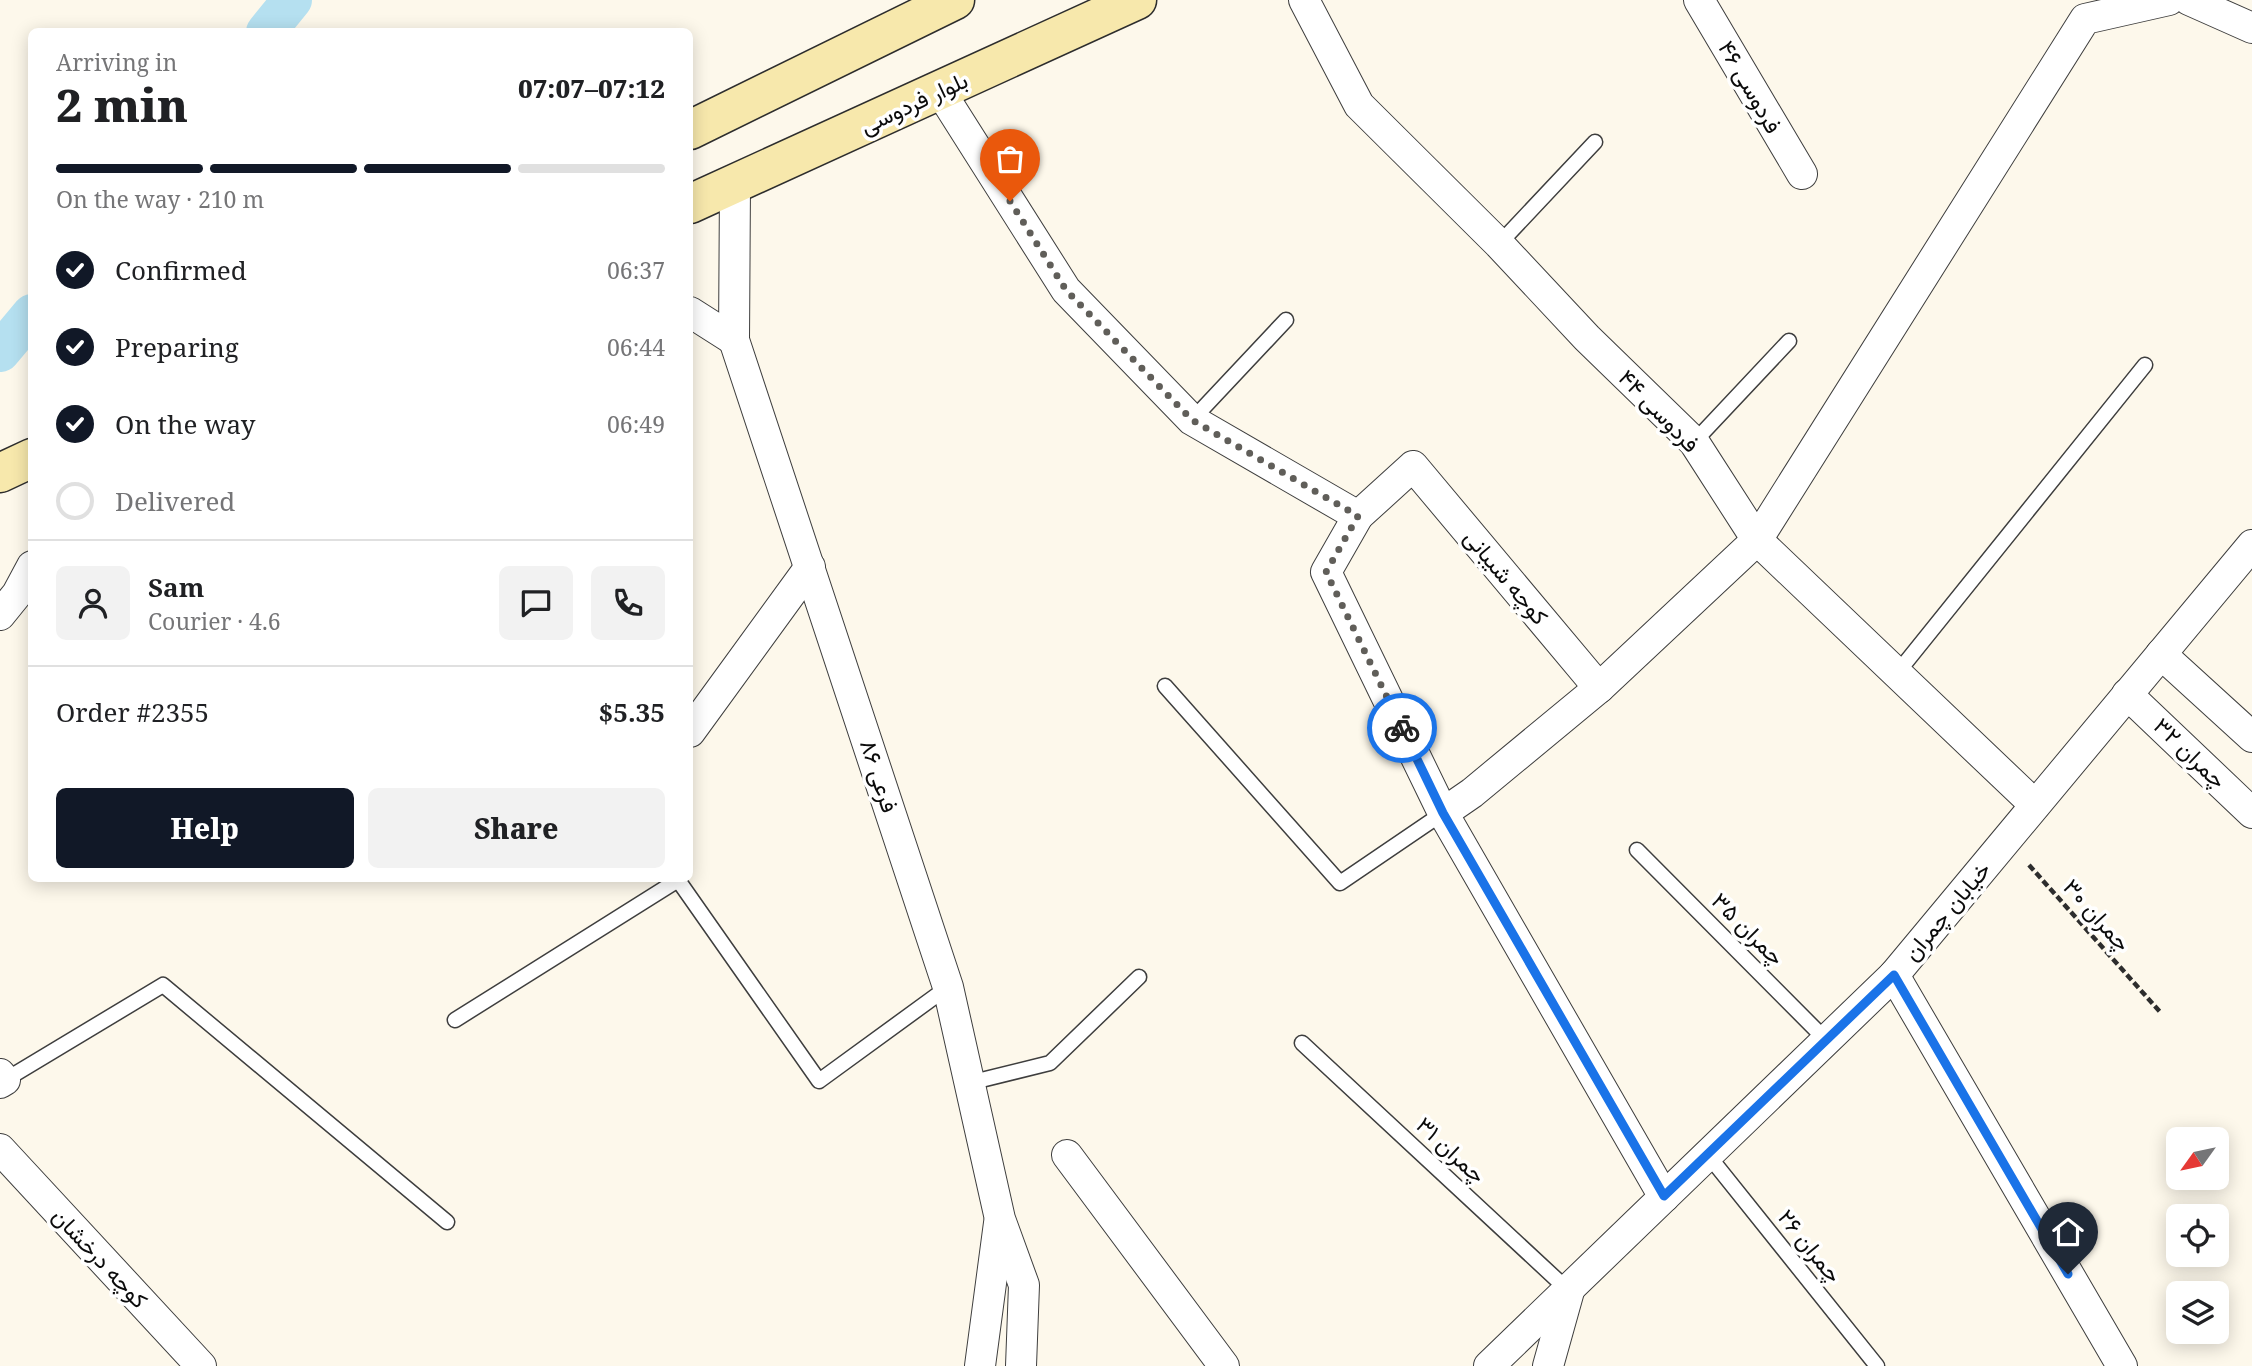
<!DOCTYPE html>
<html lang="en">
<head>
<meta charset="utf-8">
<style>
  body { margin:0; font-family:"Noto Serif",Vazirmatn,serif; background:#f2f2f2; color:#202124; height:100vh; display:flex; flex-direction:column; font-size:26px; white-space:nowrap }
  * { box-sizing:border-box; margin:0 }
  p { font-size:23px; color:#757577 }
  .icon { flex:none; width:38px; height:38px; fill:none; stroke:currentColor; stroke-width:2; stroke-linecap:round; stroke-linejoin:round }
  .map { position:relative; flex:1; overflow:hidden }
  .details { position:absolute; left:28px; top:28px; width:665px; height:854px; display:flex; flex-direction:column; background:#fff; border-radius:10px; box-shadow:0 4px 18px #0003 }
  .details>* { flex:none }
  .needle { width:46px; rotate:237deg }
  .controls { position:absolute; left:2166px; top:1127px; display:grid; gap:14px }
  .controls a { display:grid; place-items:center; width:63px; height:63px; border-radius:10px; background:#fff; box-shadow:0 4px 18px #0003; font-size:35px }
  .pin { position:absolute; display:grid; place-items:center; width:60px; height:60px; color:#fff; margin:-72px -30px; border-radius:50% 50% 50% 0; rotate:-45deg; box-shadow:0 0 7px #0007 }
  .pin .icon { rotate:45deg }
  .courier { position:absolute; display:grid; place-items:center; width:70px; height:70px; margin:-35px; border:5px solid #1a73e8; border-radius:50%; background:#fff; color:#222; box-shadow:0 2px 9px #0007 }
  .headline em { font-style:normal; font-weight:800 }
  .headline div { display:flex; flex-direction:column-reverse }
  .headline { display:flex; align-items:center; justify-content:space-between; height:119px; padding:0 28px }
  h1 { font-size:46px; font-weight:800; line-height:52px }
  .bar { display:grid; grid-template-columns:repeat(4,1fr); gap:10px 7px; align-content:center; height:84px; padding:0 28px }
  .bar i { height:9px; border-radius:5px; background:#e0e0e0 }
  .bar .on { background:#111827 }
  .bar p { grid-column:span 4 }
  .line { display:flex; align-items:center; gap:18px; padding:0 28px; border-top:2px solid #e0e0e0 }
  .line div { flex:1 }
  .round { display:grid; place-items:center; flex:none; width:74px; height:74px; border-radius:10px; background:#f2f2f2 }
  ol { padding:0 28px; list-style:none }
  li { display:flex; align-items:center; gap:21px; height:77px }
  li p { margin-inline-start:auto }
  li .icon { padding:7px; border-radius:50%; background:#111827; color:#fff; stroke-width:4 }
  li:last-child { color:#757577 }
  li i { width:38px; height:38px; border:4px solid #e0e0e0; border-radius:50% }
  .primary-button { display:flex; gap:14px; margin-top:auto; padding:14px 28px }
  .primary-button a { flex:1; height:80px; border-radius:10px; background:#111827; color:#fff; font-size:28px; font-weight:800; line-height:80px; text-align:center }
  .primary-button a+a { background:#f2f2f2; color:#202124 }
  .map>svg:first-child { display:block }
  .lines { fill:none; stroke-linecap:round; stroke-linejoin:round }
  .canal { stroke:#b5e0f0; stroke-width:40 }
  .service-casing { stroke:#3e3e3e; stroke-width:17 }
  .minor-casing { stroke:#3e3e3e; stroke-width:32 }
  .secondary-casing { stroke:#2d2d2d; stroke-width:41 }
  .path { stroke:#2d2d2d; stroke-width:4.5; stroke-dasharray:7 3.5; stroke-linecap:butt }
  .service { stroke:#fff; stroke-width:14 }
  .minor { stroke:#fff; stroke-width:30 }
  .secondary { stroke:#f7e8ac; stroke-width:38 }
  .done { stroke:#605e59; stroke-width:7; stroke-dasharray:0 12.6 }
  .route { stroke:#1a73e8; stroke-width:9 }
  .labels { text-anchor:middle; stroke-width:7; stroke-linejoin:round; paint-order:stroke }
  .street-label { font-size:23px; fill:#0b0b0b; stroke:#fff }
</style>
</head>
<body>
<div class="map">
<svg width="2252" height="1366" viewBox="0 0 2252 1366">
  <rect width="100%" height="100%" fill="#fdf8eb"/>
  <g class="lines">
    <g class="canal">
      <polyline points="266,32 292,0"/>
      <polyline points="0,352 32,314"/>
    </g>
    <defs>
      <g id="service">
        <polyline points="1499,244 1595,142"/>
        <polyline points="1192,420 1286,320"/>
        <polyline points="1694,442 1789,341"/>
        <polyline points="1898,672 2145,365"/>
        <polyline points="1165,686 1340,883 1443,813"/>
        <polyline points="1637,850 1826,1040"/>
        <polyline points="455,1020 678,880 819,1081 948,987"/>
        <polyline points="1302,1043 1569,1291"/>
        <polyline points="5,1080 163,985 447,1222"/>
        <polyline points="969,1083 1050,1063 1139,977"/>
        <polyline points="1708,1155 1877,1366"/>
      </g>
      <g id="minor">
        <polyline points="1304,0 1359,105 1499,244 1587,338 1694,442 1757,540 2035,805"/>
        <polyline points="1699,0 1802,174"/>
        <polyline points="2189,0 2252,28"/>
        <polyline points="940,91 1066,290 1192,420 1358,516"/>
        <polyline points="735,185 734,340 948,987 1000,1219 1024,1285 1021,1366"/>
        <polyline points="690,312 734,340"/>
        <polyline points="0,615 17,594 32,566"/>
        <polyline points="2161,654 2252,737"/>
        <polyline points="1599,688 1413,466 1358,516 1326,572 1443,813 1664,1197"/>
        <polyline points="2127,694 2252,813"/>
        <polyline points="690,732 810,567"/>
        <polyline points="1443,813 1472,793 1599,688 1757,540 2085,19 2169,0"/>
        <polyline points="1894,975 2122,1366"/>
        <polyline points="0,1074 5,1080 0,1083"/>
        <polyline points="0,1149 201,1366"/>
        <polyline points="1067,1155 1224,1366"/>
        <polyline points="980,1366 999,1223"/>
        <polyline points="1489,1366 1894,975 2252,545"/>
        <polyline points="1548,1366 1569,1291"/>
      </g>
      <g id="secondary">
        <polyline points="690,130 955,0"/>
        <polyline points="690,204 1137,0"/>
        <polyline points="0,473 32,458"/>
      </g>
    </defs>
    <use href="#service" class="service-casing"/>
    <use href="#minor" class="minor-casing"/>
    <use href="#secondary" class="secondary-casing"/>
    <polyline class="path" points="2029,865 2161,1013"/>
    <use href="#service" class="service"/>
    <use href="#minor" class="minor"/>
    <use href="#secondary" class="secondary"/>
  </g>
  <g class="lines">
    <polyline class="done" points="1010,201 1066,290 1192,420 1358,516 1326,572 1402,728"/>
    <polyline class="route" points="1402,728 1443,813 1664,1196 1894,975 2068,1274"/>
  </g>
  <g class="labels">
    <g class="street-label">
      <text transform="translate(1750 87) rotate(60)" y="8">فردوسی ۴۶</text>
      <text transform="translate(914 103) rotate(-25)" y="8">بلوار فردوسی</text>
      <text transform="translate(1659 411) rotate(46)" y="8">فردوسی ۴۴</text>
      <text transform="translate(1506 577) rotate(50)" y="8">کوچه شیبانی</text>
      <text transform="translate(2190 753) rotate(44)" y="8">چمران ۳۲</text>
      <text transform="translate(879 776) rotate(72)" y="8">فرعی ۸۶</text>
      <text transform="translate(1947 911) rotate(-50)" y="8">خیابان چمران</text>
      <text transform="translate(2097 915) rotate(48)" y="8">چمران ۳۰</text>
      <text transform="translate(1748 929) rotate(45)" y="8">چمران ۳۵</text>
      <text transform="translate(1451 1150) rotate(43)" y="8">چمران ۳۱</text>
      <text transform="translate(1810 1246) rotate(51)" y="8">چمران ۲۶</text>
      <text transform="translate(100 1258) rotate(47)" y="8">کوچه درخشان</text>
    </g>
  </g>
</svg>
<div class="controls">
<a><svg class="needle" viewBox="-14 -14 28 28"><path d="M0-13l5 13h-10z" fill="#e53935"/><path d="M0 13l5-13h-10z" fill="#757577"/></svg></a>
<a><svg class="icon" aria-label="locate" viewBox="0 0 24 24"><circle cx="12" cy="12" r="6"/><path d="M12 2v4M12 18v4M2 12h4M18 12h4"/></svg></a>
<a><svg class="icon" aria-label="layers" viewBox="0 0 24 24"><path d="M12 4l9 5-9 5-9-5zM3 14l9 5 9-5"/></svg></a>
</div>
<div class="pin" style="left:1010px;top:201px;background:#ea580c"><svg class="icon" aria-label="bag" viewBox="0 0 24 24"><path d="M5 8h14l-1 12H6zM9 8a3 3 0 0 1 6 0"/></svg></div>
<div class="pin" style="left:2068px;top:1274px;background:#1f2937"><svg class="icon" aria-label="home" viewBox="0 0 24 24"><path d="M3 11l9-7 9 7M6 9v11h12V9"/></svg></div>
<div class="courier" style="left:1402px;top:728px"><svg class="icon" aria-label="bike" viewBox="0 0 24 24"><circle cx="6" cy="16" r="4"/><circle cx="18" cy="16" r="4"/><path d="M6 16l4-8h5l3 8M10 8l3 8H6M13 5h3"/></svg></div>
<section class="details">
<div class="headline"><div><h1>2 min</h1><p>Arriving in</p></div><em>07:07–07:12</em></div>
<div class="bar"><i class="on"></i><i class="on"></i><i class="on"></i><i></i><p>On the way · 210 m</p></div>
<ol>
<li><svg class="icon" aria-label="check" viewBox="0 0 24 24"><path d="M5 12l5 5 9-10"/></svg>Confirmed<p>06:37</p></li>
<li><svg class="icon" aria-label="check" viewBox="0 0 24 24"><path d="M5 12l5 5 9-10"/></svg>Preparing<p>06:44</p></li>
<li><svg class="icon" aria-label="check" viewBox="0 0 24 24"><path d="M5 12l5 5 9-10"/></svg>On the way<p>06:49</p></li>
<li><i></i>Delivered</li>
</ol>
<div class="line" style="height:126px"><a class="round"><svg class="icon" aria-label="person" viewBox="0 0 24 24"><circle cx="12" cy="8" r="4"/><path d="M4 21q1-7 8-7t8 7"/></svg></a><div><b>Sam</b><p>Courier · 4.6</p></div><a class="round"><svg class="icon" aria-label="chat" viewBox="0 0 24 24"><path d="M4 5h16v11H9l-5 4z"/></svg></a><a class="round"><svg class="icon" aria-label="phone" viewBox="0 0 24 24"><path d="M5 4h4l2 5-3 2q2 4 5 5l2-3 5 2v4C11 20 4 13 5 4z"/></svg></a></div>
<div class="line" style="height:91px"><div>Order #2355</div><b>$5.35</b></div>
<div class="primary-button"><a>Help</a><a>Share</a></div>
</section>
</div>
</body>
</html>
